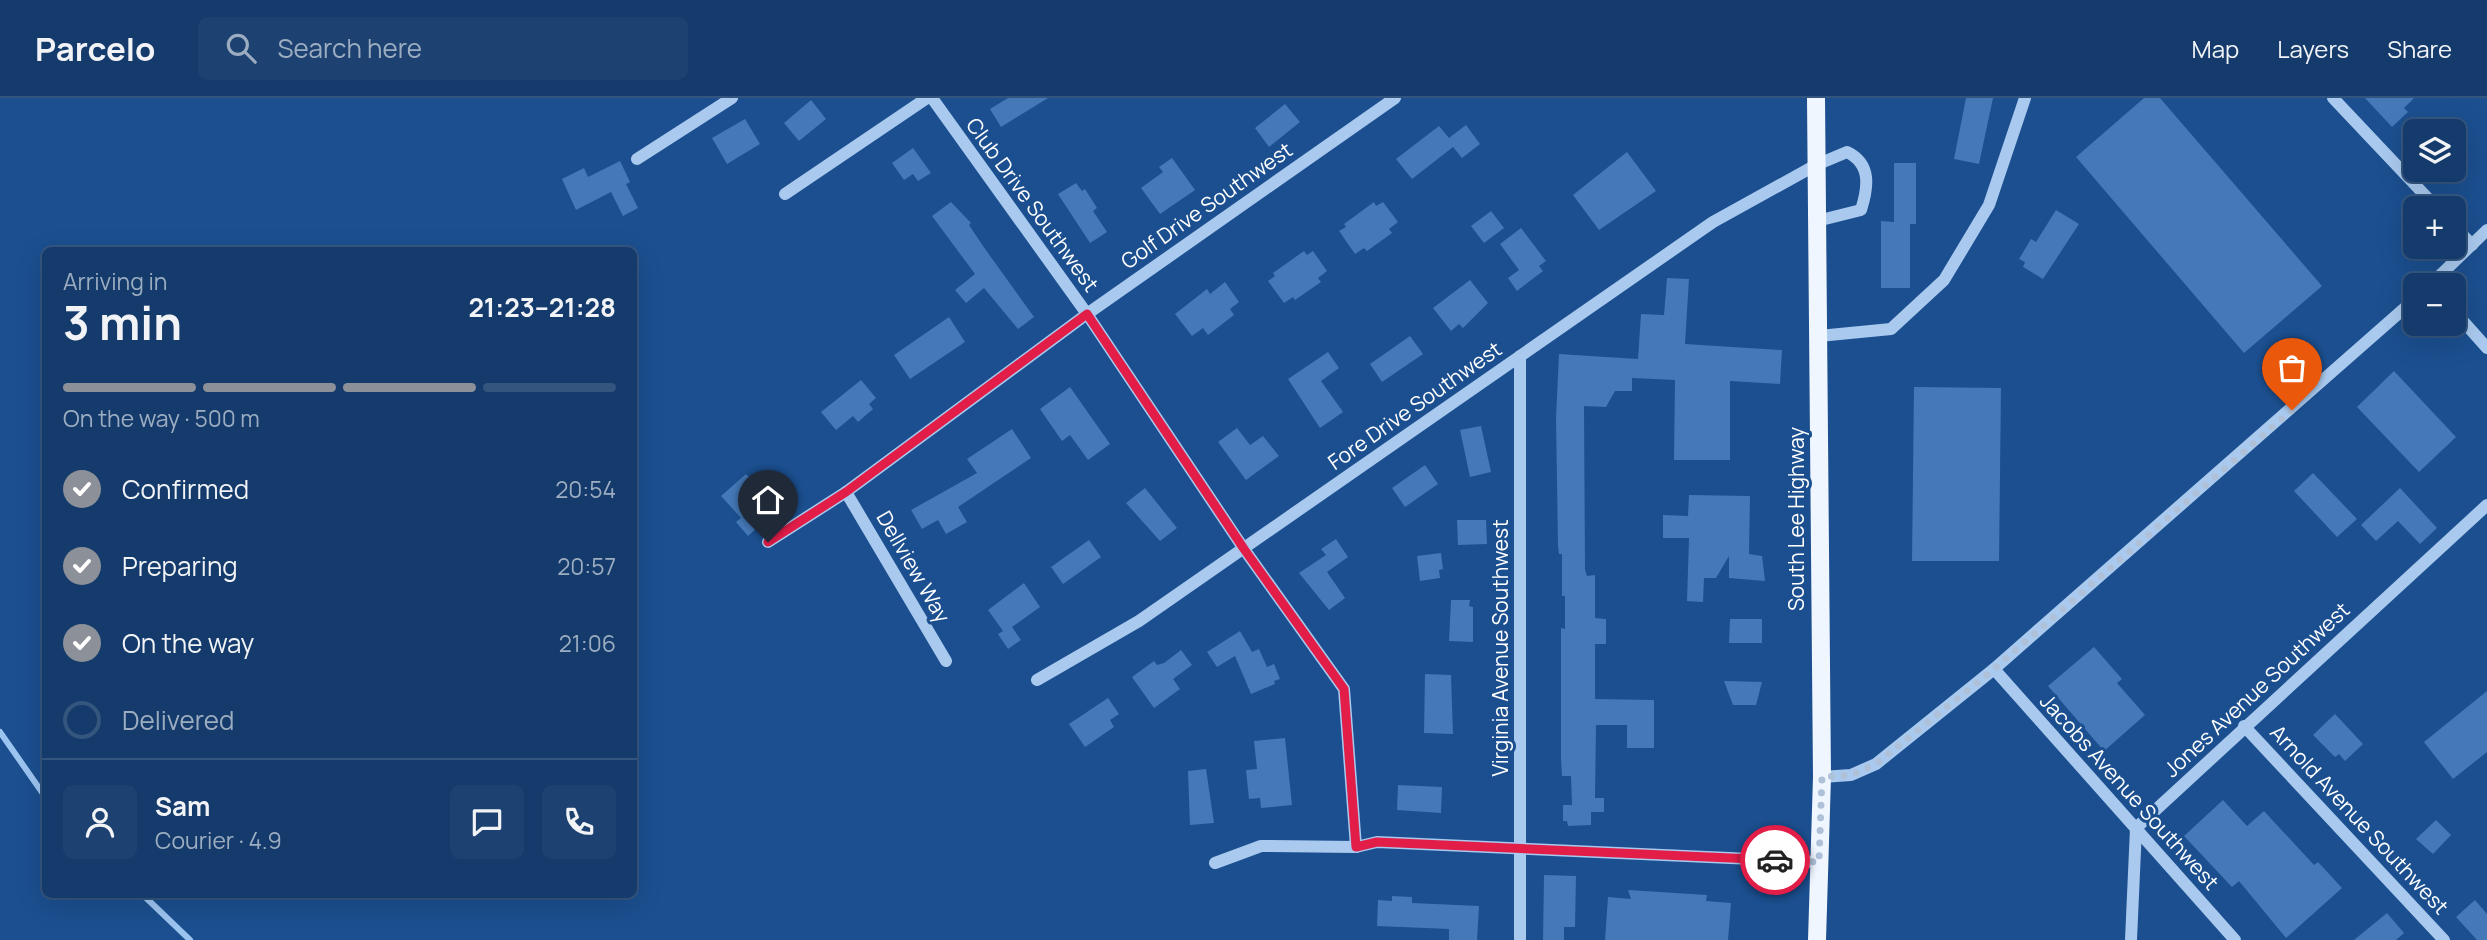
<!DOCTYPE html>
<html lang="en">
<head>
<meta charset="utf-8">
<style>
  body { margin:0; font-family:Manrope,sans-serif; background:#1d4271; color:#f1f3f6; height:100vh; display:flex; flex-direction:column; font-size:26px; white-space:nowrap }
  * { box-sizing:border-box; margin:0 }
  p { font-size:23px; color:#9dadc1 }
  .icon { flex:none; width:38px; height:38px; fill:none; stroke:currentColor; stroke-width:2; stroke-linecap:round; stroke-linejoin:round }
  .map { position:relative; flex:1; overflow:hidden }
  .panel { position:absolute; left:42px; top:149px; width:595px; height:651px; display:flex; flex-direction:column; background:#143b6b; border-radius:10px; box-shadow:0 7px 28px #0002,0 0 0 2px #33557e }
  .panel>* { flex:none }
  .tools { position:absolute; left:2403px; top:21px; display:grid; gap:14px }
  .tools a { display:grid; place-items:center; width:63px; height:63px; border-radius:10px; background:#143b6b; box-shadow:0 7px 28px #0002,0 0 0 2px #33557e; font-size:35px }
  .pin { position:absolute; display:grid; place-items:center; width:60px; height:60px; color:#fff; margin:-72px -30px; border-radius:50% 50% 50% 0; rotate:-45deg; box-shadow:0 0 7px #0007 }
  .pin .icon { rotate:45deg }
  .courier { position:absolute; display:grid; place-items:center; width:70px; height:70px; margin:-35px; border:5px solid #e11d48; border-radius:50%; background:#fff; color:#222; box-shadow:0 2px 9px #0007 }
  .headline em { font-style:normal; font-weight:700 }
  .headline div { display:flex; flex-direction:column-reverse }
  .headline { display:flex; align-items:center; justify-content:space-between; height:119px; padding:0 21px }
  h1 { font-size:46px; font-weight:700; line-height:52px }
  .bar { display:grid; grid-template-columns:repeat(4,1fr); gap:10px 7px; align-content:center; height:84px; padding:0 21px }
  .bar i { height:9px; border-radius:5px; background:#33557e }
  .bar .current { background:#8c9099 }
  .bar p { grid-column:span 4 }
  .line { display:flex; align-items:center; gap:18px; padding:0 21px; border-top:2px solid #33557e }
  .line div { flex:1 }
  .round { display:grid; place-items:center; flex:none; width:74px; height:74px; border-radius:10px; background:#1d4271 }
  ol { padding:0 21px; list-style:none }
  li { display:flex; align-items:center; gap:21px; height:77px }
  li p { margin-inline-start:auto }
  li .icon { padding:7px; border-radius:50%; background:#8c9099; color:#fff; stroke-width:4 }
  li:last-child { color:#9dadc1 }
  li i { width:38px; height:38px; border:4px solid #33557e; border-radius:50% }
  header { display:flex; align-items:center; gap:42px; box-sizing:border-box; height:98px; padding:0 35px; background:#143b6b; border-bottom:2px solid #33557e }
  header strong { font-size:33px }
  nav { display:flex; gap:38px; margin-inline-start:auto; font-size:24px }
  .search { width:490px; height:63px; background:#1d4271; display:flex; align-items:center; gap:18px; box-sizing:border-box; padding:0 24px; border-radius:10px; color:#9dadc1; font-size:26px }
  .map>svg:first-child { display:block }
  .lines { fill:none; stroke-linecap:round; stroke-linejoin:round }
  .stream { stroke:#9cc4f0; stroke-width:6 }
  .building { fill:#4478b7 }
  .minor { stroke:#a9c9ee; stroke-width:12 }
  .major { stroke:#f0f6ff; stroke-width:18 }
  .done { stroke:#afc1d8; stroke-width:7; stroke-dasharray:0 12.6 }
  .route { stroke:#e11d48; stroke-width:9 }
  .labels { text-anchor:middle; stroke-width:6; stroke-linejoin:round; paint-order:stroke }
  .street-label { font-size:21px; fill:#fff; stroke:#1b4f8f }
</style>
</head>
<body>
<header>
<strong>Parcelo</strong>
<div class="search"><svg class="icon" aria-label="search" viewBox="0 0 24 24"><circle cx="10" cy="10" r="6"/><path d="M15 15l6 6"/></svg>Search here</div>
<nav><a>Map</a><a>Layers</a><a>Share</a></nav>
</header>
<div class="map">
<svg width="2487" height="842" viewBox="0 0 2487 842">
  <rect width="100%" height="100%" fill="#1b4f8f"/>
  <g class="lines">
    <g class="stream">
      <polyline points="0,634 46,700"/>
      <polyline points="142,796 190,842"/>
    </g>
  </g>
  <g class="building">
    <polygon points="1008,0 1048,0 1001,29 990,11"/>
    <polygon points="1966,0 1993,0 1979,66 1954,61"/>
    <polygon points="2144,0 2160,0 2322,188 2244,255 2076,59"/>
    <polygon points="2365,0 2414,0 2404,10 2408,14 2392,29"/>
    <polygon points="811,2 826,21 799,43 784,25"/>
    <polygon points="1285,6 1300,24 1269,49 1255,30"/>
    <polygon points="745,21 760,46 727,66 712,40"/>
    <polygon points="1466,27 1480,46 1462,60 1453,49 1412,81 1396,61 1439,28 1449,40"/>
    <polygon points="913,50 931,75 918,83 913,76 904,82 892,65"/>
    <polygon points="1627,54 1656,93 1599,132 1573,97"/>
    <polygon points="1172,60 1195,92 1160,116 1141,90 1163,74 1159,69"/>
    <polygon points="620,63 630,84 626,86 638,110 623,118 611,94 576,112 562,81 584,70 588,79"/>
    <polygon points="1894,65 1916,65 1916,126 1910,126 1910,190 1881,190 1881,123 1894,124"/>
    <polygon points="1076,85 1082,93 1085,91 1097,110 1093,113 1107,134 1090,145 1058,96"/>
    <polygon points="951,104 971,125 969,127 983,148 1034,219 1018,231 984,190 966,205 955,192 975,176 932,118"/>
    <polygon points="1374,104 1376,108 1383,104 1398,124 1389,131 1392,135 1367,153 1364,150 1355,156 1339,133 1346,129 1344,126"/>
    <polygon points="2056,112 2079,126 2043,181 2023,169 2025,164 2019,161 2031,141 2036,144"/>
    <polygon points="1491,113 1504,130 1484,145 1471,128"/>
    <polygon points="1521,130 1546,163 1539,168 1543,173 1517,193 1508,180 1519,172 1500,146"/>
    <polygon points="1304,153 1307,157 1313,153 1327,173 1318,180 1321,184 1295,202 1293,199 1284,205 1268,183 1275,178 1273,175"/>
    <polygon points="1667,180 1689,181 1685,246 1782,252 1780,286 1730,283 1730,362 1674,362 1675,282 1632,280 1632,293 1615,293 1606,309 1584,308 1585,471 1587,478 1595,477 1595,520 1606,521 1606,546 1595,546 1595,601 1654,602 1654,650 1627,650 1627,627 1596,627 1595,700 1604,700 1604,714 1591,714 1591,727 1568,728 1567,723 1563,723 1563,707 1572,707 1571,678 1562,678 1561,662 1561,530 1565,531 1565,498 1562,498 1562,456 1559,456 1558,448 1556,320 1559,256 1638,261 1641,216 1664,217"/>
    <polygon points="1470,182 1488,205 1463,230 1459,226 1451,233 1433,210"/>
    <polygon points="1225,184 1239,204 1230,211 1234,217 1208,237 1203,230 1192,238 1175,216 1207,191 1210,196"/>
    <polygon points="949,219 965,244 910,281 894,257"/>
    <polygon points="1410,238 1423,256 1382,284 1370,266"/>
    <polygon points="1328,254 1339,270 1321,283 1343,314 1320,330 1288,281"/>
    <polygon points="2394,273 2456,339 2419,374 2357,309"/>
    <polygon points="861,282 876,300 869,306 873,311 858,324 853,318 836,332 821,314"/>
    <polygon points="1070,289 1110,346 1088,362 1070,337 1062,343 1040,311"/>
    <polygon points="1914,289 2001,290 1999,463 1912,463"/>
    <polygon points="1481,328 1491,374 1470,379 1460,332"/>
    <polygon points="1237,330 1250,347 1263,338 1279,358 1246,382 1218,344"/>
    <polygon points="1012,331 1031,360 958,409 967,424 946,436 938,422 922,431 911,412 977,375 967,361"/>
    <polygon points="1425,367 1438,386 1405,409 1392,390"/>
    <polygon points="2313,375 2357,421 2337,439 2294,393"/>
    <polygon points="746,376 778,411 748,438 736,424 741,420 721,398"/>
    <polygon points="1145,390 1177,430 1160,443 1126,405"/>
    <polygon points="2400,390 2437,430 2420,446 2398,423 2376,443 2361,427"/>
    <polygon points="1689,397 1750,398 1749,456 1762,458 1765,483 1729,480 1729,458 1716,480 1704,480 1703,504 1687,503 1689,440 1663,440 1663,417 1688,418"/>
    <polygon points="1457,422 1486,422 1487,446 1458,447"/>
    <polygon points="1336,441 1348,459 1327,474 1345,500 1329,512 1299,475 1326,457 1321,451"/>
    <polygon points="1089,442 1101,459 1063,486 1051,469"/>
    <polygon points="1441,455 1443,471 1439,472 1440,480 1420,483 1417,458"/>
    <polygon points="1024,485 1040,509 1012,529 1021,542 1008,551 998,536 1003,533 988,512"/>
    <polygon points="1451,502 1470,502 1469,508 1473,509 1473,544 1449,543"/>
    <polygon points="1730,521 1762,521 1762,545 1729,545"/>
    <polygon points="1240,533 1252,554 1259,551 1267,569 1274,566 1280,581 1274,583 1275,586 1251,596 1235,558 1217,569 1207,554"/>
    <polygon points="2094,549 2122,581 2117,585 2145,617 2104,653 2048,588"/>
    <polygon points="1181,552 1192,567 1173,581 1180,591 1154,610 1132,579 1154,563 1157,567 1164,565"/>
    <polygon points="1425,576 1451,577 1453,636 1424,635"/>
    <polygon points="1724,583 1762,584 1756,607 1733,607"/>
    <polygon points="2487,593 2487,654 2453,681 2424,644"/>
    <polygon points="1108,600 1119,616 1110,622 1114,629 1085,649 1069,626"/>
    <polygon points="2335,616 2363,646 2345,663 2339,656 2335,659 2313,637"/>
    <polygon points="1285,640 1292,707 1261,710 1260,700 1249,701 1246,672 1257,671 1254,643"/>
    <polygon points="1206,671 1214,725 1190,727 1188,673"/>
    <polygon points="1398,687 1442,689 1441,715 1397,712"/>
    <polygon points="2223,702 2247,728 2264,713 2314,767 2318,764 2342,790 2286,840 2239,783 2232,789 2184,738"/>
    <polygon points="2436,722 2451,737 2433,756 2416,741"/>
    <polygon points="1544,777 1576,778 1575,829 1564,829 1564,842 1543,842"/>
    <polygon points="1628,792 1707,797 1706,803 1731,805 1728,842 1605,842 1608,799 1631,801"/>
    <polygon points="1392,798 1412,799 1412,805 1479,808 1477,842 1449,842 1449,831 1377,828 1378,802 1392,803"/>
    <polygon points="2475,802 2487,816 2487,842 2477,842 2456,819"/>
    <polygon points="2387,815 2404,835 2396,842 2354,842"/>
  </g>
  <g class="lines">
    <g class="minor">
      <polyline points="932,0 1087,216 1244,451 1344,591 1356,749"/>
      <polyline points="2333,0 2437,110"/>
      <polyline points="637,61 732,0"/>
      <polyline points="785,96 927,0"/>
      <polyline points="2454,128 2472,147"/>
      <polyline points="2430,187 2487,132"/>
      <polyline points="2454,213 2487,250"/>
      <polyline points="1819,238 1891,231 1944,182 1989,107 2025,0"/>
      <polyline points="846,394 946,563"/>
      <polyline points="768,444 846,394 1087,216 1395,0"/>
      <polyline points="1994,571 2235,842"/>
      <path d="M1037 582 1139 523 1713 124 1816 67 1847 54C1872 66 1868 90 1861 112L1817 123"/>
      <polyline points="2244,628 2444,842"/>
      <polyline points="1822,679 1851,677 1876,666 1994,571 2415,201"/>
      <polyline points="1215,765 1261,748 1356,749 1377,744 1819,764"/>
      <polyline points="1520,842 1520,258"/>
      <polyline points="2131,842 2136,730 2487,407"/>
    </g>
    <polyline class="major" points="1816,0 1822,679 1817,842"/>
  </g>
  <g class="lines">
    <polyline class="done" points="1775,762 1819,764 1822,679 1851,677 1876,666 1994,571 2292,312"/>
    <polyline class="route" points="768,444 846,394 1087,216 1244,451 1344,591 1356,749 1377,744 1775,762"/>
  </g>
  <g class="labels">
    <g class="street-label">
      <text transform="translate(1032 107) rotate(54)" y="7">Club Drive Southwest</text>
      <text transform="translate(1207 108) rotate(-35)" y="7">Golf Drive Southwest</text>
      <text transform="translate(1415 308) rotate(-35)" y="7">Fore Drive Southwest</text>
      <text transform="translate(1797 421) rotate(-90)" y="7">South Lee Highway</text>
      <text transform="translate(913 469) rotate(60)" y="7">Dellview Way</text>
      <text transform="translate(1501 550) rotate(-90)" y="7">Virginia Avenue Southwest</text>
      <text transform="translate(2257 592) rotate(-43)" y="7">Jones Avenue Southwest</text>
      <text transform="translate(2129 694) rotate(48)" y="7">Jacobs Avenue Southwest</text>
      <text transform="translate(2359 722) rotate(47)" y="7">Arnold Avenue Southwest</text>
    </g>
  </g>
</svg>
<div class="tools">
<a><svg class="icon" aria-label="layers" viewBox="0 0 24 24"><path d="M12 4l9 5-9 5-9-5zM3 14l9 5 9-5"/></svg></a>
<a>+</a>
<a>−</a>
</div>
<div class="pin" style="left:2292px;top:312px;background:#ea580c"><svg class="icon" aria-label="bag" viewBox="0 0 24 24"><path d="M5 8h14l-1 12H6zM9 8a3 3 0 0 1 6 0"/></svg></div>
<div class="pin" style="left:768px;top:444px;background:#1f2937"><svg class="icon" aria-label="home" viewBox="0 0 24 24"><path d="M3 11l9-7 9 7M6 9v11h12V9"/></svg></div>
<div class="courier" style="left:1775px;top:762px"><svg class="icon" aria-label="car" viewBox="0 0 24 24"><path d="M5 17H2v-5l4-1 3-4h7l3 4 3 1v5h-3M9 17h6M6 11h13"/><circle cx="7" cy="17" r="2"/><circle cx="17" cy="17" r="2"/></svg></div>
<section class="panel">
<div class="headline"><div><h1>3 min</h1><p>Arriving in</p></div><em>21:23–21:28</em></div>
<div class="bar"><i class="current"></i><i class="current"></i><i class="current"></i><i></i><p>On the way · 500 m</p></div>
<ol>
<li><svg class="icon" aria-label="check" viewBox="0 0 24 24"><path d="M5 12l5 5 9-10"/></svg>Confirmed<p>20:54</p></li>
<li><svg class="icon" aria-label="check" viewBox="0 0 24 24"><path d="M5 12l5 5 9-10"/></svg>Preparing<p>20:57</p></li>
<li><svg class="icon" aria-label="check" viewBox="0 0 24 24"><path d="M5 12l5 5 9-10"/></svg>On the way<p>21:06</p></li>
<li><i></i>Delivered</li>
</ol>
<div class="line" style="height:126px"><a class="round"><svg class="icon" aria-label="person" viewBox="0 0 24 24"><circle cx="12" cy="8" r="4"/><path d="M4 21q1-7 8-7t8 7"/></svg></a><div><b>Sam</b><p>Courier · 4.9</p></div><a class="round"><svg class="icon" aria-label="chat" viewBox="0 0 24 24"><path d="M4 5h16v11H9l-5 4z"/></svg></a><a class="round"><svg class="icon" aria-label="phone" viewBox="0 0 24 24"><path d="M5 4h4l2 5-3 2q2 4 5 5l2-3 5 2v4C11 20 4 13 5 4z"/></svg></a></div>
</section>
</div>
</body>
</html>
